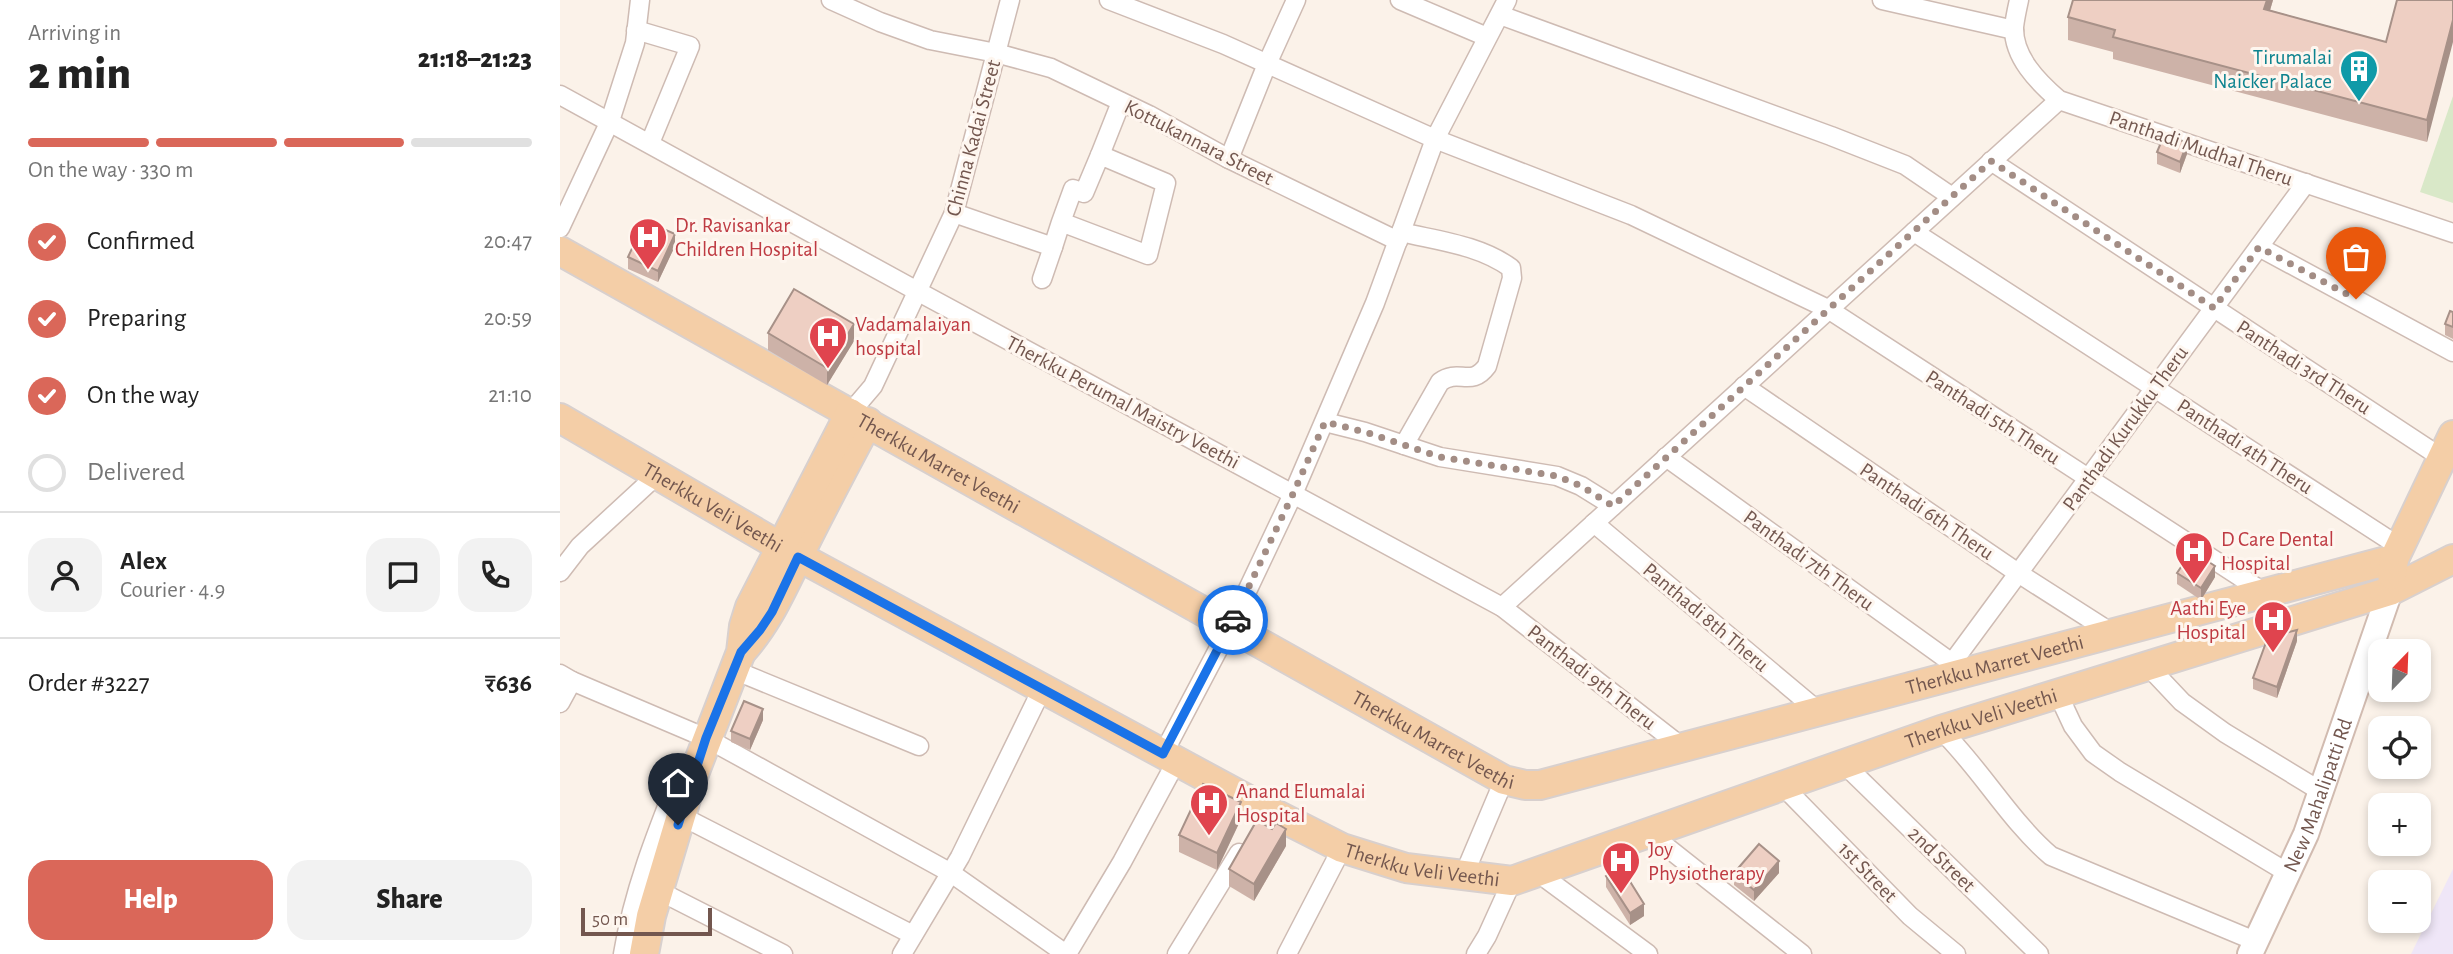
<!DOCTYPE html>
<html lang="en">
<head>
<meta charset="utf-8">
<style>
  body { margin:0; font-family:"Alegreya Sans",sans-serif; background:#f2f2f2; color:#222; height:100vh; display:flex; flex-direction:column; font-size:26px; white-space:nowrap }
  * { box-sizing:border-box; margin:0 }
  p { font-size:23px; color:#767676 }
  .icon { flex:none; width:38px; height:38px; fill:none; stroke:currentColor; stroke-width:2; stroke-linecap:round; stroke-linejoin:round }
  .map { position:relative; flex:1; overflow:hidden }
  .details { display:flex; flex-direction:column; background:#fff; width:560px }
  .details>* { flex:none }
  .needle { width:46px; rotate:23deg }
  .fabs { position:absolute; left:1808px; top:639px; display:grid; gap:14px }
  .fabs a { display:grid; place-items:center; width:63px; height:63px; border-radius:14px; background:#fff; box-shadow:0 4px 10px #0003; font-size:35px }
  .scale { position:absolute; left:21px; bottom:18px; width:131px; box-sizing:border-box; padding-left:7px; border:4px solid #73574f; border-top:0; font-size:19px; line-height:24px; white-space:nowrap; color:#73574f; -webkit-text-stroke:5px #fef6ef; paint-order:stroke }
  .pin { position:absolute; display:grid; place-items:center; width:60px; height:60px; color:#fff; margin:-72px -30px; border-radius:50% 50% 50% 0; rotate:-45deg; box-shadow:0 0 7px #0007 }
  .pin .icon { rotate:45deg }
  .courier { position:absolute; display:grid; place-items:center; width:70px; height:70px; margin:-35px; border:5px solid #1a73e8; border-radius:50%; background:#fff; color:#222; box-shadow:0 2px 9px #0007 }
  .head em { font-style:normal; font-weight:800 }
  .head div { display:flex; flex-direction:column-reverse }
  .head { display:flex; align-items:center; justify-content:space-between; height:119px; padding:0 28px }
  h1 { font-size:46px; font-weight:800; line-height:52px }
  .bar { display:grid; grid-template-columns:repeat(4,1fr); gap:10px 7px; align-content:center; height:84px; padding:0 28px }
  .bar i { height:9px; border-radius:5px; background:#e0e0e0 }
  .bar .on { background:#da6759 }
  .bar p { grid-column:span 4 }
  .line { display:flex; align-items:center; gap:18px; padding:0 28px; border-top:2px solid #e0e0e0 }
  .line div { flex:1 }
  .round { display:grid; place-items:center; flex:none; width:74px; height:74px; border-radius:21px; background:#f2f2f2 }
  ol { padding:0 28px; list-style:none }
  li { display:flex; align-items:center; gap:21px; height:77px }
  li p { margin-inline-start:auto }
  li .icon { padding:7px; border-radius:50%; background:#da6759; color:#fff; stroke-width:4 }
  li:last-child { color:#767676 }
  li i { width:38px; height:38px; border:4px solid #e0e0e0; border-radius:50% }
  .button { display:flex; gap:14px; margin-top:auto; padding:14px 28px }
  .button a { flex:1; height:80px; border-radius:21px; background:#da6759; color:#fff; font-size:28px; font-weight:800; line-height:80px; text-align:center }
  .button a+a { background:#f2f2f2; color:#222 }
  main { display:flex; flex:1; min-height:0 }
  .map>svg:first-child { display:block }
  .education { fill:#efe6f7 }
  .green { fill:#d9e8c8 }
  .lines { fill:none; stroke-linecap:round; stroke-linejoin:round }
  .street-casing { stroke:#cebbb3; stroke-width:21 }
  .secondary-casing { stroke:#d1bbb0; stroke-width:28 }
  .primary-casing { stroke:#d8d0ce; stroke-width:32 }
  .street { stroke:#fff; stroke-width:18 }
  .secondary { stroke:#fff; stroke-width:24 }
  .primary { stroke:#f4cea7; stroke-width:28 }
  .wall { fill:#cdb2a8 }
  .shaded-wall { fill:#a79188 }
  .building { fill:#eecfc3; stroke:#a79188; stroke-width:2 }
  .done { stroke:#a38d85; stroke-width:7; stroke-dasharray:0 12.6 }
  .route { stroke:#1a73e8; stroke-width:9 }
  .labels { text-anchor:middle; stroke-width:6; stroke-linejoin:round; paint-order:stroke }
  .culture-label { font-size:21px; fill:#0d838f; stroke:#fef6ef; text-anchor:end }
  .street-label { font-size:21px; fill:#73574f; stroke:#fef6ef }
  .health-label { font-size:21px; fill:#be3a42; stroke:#fef6ef; text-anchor:start }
</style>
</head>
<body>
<main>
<section class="details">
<div class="head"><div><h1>2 min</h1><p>Arriving in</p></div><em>21:18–21:23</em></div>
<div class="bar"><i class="on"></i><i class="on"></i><i class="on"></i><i></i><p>On the way · 330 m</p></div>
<ol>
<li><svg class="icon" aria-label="check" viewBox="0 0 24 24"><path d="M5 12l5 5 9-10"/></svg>Confirmed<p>20:47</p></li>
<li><svg class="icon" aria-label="check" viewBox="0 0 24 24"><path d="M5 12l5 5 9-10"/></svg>Preparing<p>20:59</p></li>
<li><svg class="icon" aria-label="check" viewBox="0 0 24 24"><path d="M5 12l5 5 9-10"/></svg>On the way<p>21:10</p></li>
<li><i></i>Delivered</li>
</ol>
<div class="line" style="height:126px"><a class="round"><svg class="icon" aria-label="person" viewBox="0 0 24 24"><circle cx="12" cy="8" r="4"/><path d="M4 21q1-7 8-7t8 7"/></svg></a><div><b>Alex</b><p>Courier · 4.9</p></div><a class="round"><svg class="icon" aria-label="chat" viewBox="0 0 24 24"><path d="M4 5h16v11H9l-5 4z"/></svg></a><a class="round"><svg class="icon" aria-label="phone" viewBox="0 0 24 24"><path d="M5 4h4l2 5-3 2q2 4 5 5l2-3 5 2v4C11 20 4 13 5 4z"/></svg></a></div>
<div class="line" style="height:91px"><div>Order #3227</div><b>₹636</b></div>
<div class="button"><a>Help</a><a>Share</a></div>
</section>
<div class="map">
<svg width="1893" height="954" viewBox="0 0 1893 954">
  <rect width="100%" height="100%" fill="#fbf2e9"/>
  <polygon class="education" points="1893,869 1893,954 1851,954"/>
  <polygon class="green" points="1893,96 1893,203 1860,192"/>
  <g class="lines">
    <defs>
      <g id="street">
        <polyline points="271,0 320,22 370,40 436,53 491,68 589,115 669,159 838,241"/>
        <polyline points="549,0 663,44 875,139 1071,215 1268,309 1705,593"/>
        <polyline points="840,0 927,37"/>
        <polyline points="1322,0 1454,30"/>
        <path d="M1459 0C1457 9 1455 18 1454 27 1453 57 1478 82 1499 100L1893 233"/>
        <polyline points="940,15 1271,136 1345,165 1392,197"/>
        <polyline points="76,30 130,46 90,143"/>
        <polyline points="0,95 357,291 942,607 1122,747"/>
        <polyline points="540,155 561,102"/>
        <polyline points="669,159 707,64 736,0"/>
        <polyline points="1431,161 1882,458"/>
        <polyline points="394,213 493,247 482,279"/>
        <polyline points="0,228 50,121 75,43 80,0"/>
        <path d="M841 232C879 241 919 245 951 268L952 278 927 366C911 388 899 368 880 382L844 445"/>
        <polyline points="1354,232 1840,547"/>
        <polyline points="493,247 501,222 588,255 606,183 540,155 524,193 513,189 501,222"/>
        <polyline points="1699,247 1893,352"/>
        <polyline points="1184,386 1458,573 1552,633"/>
        <polyline points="290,413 313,386 394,213 450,0"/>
        <polyline points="765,422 805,432 880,457 997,476 1021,486 1053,506"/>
        <polyline points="1106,457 1392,663"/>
        <polyline points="1034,523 1258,711"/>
        <polyline points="0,572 20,546 97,475"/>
        <polyline points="942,607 1499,100"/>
        <polyline points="1588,666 1622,702 1665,733 1762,792"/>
        <polyline points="174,670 359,746"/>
        <polyline points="0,674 12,681 0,703"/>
        <polyline points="1397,675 1392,663 1746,183"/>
        <polyline points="12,681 146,738 391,873 506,954"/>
        <polyline points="1498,694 1513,726 1533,753 1560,772 1728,873"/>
        <path d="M1381 730C1421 769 1449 820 1491 856L1695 941"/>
        <polyline points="603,754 671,625 733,494 815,303 875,139 947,0"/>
        <polyline points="1284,764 1479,954"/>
        <polyline points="1223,786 1350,916 1396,954"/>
        <polyline points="131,821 353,935"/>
        <polyline points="1089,833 1242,954"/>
        <polyline points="977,872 1088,954"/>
        <polyline points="903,877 944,780"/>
        <polyline points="109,896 223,954"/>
        <path d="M63 954C73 892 96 834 119 776L123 769 131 762"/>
        <polyline points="342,954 400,857 482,689"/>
        <polyline points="507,954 562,862 616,762"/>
        <polyline points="617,954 679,853"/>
        <polyline points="727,954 782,848"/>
        <polyline points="916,954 927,936 952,881"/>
      </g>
      <g id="secondary">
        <path id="s1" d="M1690 954 1746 834 1830 591"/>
      </g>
      <g id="primary">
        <path id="s2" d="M0 251 944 780 965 785H980L1834 559"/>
        <path id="s3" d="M0 418 221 547 705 809 782 848 846 868 952 881 1381 730 1830 591 1893 559"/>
        <polyline points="1832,575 1834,559 1893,435"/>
        <path d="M183 650C208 622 221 591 238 557 260 512 284 467 308 422"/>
        <polyline points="84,954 91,916 132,779 181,652 184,626 190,607 290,413"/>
      </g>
    </defs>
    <use href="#street" class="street-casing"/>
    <use href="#secondary" class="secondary-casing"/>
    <use href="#primary" class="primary-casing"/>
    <use href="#street" class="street"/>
    <use href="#secondary" class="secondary"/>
    <use href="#primary" class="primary"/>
  </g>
  <g class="wall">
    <polygon points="1713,0 1710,10 1826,42 1893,0 1867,142 1553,59 1553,52 1508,40 1508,17"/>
    <polygon points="1597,152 1627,154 1620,173 1597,164"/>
    <polygon points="115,246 98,282 68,269 68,257"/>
    <polygon points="1893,312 1893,339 1885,335 1885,324"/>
    <polygon points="208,333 294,341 267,385 208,350"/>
    <polygon points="1617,573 1655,577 1641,600 1617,584"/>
    <polygon points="1737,641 1717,698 1693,689 1693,678"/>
    <polygon points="203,720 190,750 171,742 171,731"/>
    <polygon points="681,819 657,870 619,852 619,835"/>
    <polygon points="726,846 694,901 669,886 669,869"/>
    <polygon points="1174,873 1219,873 1194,901 1174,885"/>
    <polygon points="1046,876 1084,916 1070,925 1046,887"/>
  </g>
  <g class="shaded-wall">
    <polygon points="1707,0 1713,0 1704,31 1704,9"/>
    <polygon points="1893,20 1893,42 1867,142 1867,120"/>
    <polygon points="1627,143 1627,154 1620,173 1620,162"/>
    <polygon points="115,234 115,246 98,282 98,271"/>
    <polygon points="294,324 294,341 267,385 267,368"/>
    <polygon points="1655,566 1655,577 1641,600 1641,588"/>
    <polygon points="1737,630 1737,641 1717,698 1717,687"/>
    <polygon points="203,709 203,720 190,750 190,739"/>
    <polygon points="681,802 681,819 657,870 657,853"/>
    <polygon points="726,829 726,846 694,901 694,884"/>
    <polygon points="1219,861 1219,873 1194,901 1194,890"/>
    <polygon points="1084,904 1084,916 1070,925 1070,913"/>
  </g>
  <g class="building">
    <polygon points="1513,0 1707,0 1704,9 1826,42 1837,0 1893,0 1893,20 1867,120 1553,37 1555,30 1508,17"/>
    <polygon points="1605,133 1627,143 1620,162 1597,152"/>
    <polygon points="85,221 115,234 98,271 68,257"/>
    <polygon points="234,289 294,324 267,368 208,333"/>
    <polygon points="1890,311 1893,312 1893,327 1885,324"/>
    <polygon points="1632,551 1655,566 1641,588 1617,573"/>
    <polygon points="1737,630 1717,687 1693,678 1708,637"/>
    <polygon points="184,701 203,709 190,739 171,731"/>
    <polygon points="643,784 681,802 657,853 619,835"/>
    <polygon points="697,820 712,829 716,823 726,829 694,884 669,869"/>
    <polygon points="1199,844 1219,861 1194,890 1174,873"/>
    <polygon points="1061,867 1084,904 1070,913 1046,876"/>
  </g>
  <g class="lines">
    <polyline class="done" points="673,620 733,494 765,422 805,432 880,457 997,476 1021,486 1053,506 1431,161 1654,308 1699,247 1796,299"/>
    <polyline class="route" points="118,825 146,738 181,652 200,630 212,612 238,557 603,754 673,620"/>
  </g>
  <defs>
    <symbol id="building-pin" viewBox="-11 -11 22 30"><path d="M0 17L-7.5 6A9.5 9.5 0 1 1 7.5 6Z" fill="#0f9aa8" stroke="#fef6ef"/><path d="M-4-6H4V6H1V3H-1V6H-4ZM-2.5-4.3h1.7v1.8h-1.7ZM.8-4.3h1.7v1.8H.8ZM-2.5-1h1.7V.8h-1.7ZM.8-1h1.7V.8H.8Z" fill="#fff"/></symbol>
    <symbol id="hospital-pin" viewBox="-11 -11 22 30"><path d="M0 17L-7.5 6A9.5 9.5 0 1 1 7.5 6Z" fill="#e0444e" stroke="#fef6ef"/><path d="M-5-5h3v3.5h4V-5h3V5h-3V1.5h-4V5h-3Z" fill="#fff"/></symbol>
  </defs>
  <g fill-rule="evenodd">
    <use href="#building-pin" x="1777" y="47" width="44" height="60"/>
    <use href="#hospital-pin" x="66" y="215" width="44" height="60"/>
    <use href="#hospital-pin" x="246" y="314" width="44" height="60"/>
    <use href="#hospital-pin" x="1612" y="529" width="44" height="60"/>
    <use href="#hospital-pin" x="1691" y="598" width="44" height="60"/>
    <use href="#hospital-pin" x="627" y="781" width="44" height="60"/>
    <use href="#hospital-pin" x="1039" y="839" width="44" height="60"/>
  </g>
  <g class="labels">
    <g class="culture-label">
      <text x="1772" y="64">Tirumalai<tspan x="1772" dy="24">Naicker Palace</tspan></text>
    </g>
    <g class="street-label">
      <text transform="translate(413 138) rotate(-75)" y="7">Chinna Kadai Street</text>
      <text transform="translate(639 142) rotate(27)" y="7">Kottukannara Street</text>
      <text transform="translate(1641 148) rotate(19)" y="7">Panthadi Mudhal Theru</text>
      <text transform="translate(1744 367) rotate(33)" y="7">Panthadi 3rd Theru</text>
      <text transform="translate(563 402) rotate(28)" y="7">Therkku Perumal Maistry Veethi</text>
      <text transform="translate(1433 417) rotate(33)" y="7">Panthadi 5th Theru</text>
      <text transform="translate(1565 428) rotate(-54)" y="7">Panthadi Kurukku Theru</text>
      <text transform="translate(1685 446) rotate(33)" y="7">Panthadi 4th Theru</text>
      <text dy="7" stroke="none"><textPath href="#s2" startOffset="434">Therkku Marret Veethi</textPath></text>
      <text dy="7" stroke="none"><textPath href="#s3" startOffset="177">Therkku Veli Veethi</textPath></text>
      <text transform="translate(1367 511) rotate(34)" y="7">Panthadi 6th Theru</text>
      <text transform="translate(1249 560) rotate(36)" y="7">Panthadi 7th Theru</text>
      <text transform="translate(1146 617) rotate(40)" y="7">Panthadi 8th Theru</text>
      <text dy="7" stroke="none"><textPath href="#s2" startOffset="1589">Therkku Marret Veethi</textPath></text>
      <text transform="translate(1032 677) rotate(38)" y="7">Panthadi 9th Theru</text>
      <text dy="7" stroke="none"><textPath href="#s3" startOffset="1563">Therkku Veli Veethi</textPath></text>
      <text dy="7" stroke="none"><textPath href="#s2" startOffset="1001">Therkku Marret Veethi</textPath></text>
      <text dy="7" stroke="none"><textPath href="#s1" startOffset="173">New Mahalipatti Rd</textPath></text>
      <text transform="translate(1382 859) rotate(44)" y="7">2nd Street</text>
      <text dy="7" stroke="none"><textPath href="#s3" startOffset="975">Therkku Veli Veethi</textPath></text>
      <text transform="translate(1308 872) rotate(46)" y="7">1st Street</text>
    </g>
    <g class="health-label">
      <text x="115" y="232">Dr. Ravisankar<tspan x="115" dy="24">Children Hospital</tspan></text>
      <text x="295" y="331">Vadamalaiyan<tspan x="295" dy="24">hospital</tspan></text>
      <text x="1661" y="546">D Care Dental<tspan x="1661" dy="24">Hospital</tspan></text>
      <text x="1686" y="615" text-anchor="end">Aathi Eye<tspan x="1686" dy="24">Hospital</tspan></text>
      <text x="676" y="798">Anand Elumalai<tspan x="676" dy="24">Hospital</tspan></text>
      <text x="1088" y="856">Joy<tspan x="1088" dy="24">Physiotherapy</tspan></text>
    </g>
  </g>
</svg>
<div class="fabs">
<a><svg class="needle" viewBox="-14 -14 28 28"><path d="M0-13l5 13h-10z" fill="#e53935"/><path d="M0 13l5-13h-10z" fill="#767676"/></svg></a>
<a><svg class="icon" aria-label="locate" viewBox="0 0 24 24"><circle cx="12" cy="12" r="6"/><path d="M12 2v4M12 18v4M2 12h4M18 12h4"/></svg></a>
<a>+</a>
<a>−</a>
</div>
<div class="scale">50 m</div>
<div class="pin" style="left:1796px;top:299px;background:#ea580c"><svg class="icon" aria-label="bag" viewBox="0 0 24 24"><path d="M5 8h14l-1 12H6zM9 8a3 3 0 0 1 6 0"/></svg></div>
<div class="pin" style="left:118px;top:825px;background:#1f2937"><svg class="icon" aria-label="home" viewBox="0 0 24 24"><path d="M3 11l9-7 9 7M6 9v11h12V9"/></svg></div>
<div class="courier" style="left:673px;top:620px"><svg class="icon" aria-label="car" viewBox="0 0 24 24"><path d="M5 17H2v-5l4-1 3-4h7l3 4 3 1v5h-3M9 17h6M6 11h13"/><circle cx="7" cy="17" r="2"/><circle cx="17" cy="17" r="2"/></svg></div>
</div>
</main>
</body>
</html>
